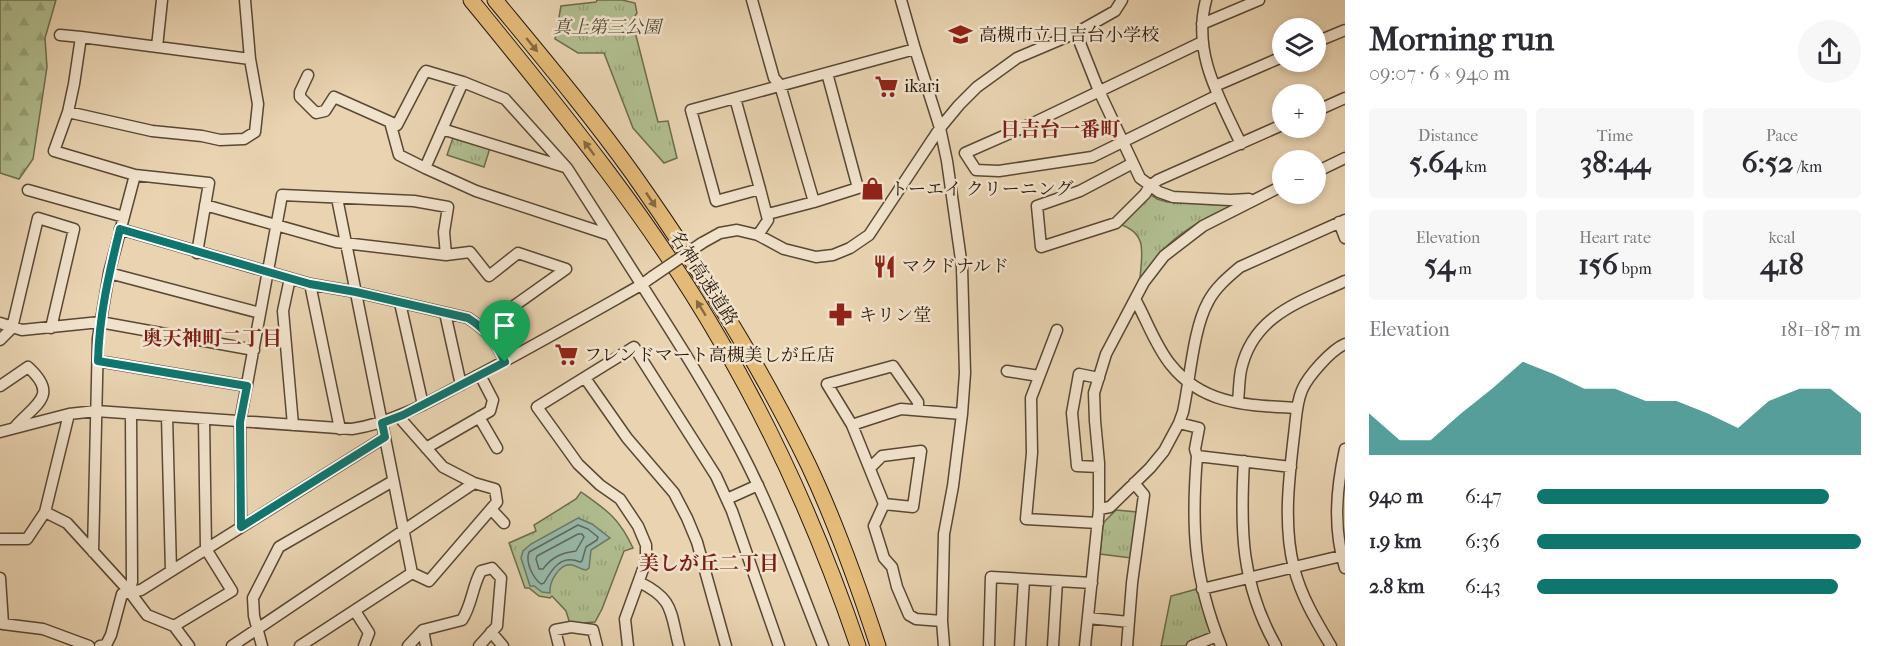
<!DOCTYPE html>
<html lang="en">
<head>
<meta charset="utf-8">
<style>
  :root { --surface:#fff; --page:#f7f7f7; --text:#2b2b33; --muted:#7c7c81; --accent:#0f766e }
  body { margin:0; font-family:"IM FELL French Canon","Noto Serif JP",serif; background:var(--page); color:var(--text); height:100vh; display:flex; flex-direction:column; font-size:22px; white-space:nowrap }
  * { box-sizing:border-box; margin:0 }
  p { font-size:20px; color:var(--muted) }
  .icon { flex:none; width:33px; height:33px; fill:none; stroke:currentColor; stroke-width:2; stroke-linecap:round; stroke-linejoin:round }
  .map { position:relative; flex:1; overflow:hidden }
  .sheet { display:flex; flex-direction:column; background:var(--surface); width:540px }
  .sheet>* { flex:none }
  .controls { position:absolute; left:1272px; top:18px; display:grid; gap:12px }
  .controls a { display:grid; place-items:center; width:54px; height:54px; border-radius:50%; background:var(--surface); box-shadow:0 3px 9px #0003; font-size:30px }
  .pin { position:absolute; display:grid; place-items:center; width:51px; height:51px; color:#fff; margin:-62px -26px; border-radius:50% 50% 50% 0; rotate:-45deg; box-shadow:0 0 6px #0007 }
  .pin .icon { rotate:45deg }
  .round { display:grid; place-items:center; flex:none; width:63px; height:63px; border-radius:32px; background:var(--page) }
  .headline { display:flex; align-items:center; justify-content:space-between; height:102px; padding:0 24px }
  h1 { font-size:33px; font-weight:800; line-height:45px }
  .stats { display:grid; grid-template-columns:repeat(3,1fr); gap:9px; height:102px; padding:6px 24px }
  .stats div { display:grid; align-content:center; border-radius:6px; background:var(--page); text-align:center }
  .stats b { font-size:30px; font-weight:800 }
  .stats small { font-size:16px; font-weight:400 }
  .stats p { font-size:16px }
  .chart { height:168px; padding:12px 24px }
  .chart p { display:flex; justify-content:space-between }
  .chart svg { width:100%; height:108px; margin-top:6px; fill:var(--accent); opacity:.7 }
  ul { padding:0 24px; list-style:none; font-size:20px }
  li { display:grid; grid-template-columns:96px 72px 1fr; align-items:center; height:45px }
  li i { height:15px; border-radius:8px; background:var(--accent) }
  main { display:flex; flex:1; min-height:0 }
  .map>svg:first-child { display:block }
  .forest { fill:url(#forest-firs); stroke:#6c6c4e; stroke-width:1.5 }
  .park { fill:url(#park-tufts); stroke:#6c6c4e; stroke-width:1.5 }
  .water { fill:#97b8aa; stroke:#6b786a; stroke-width:1.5 }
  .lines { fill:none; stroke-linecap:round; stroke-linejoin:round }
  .shore { stroke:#60685a; stroke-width:1.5 }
  .minor-casing { stroke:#584834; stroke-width:13 }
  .highway-casing { stroke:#28190b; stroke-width:17 }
  .minor { stroke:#f1e2cc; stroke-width:10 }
  .highway { stroke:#e4ba78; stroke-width:15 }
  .minor-bridge-casing { stroke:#584834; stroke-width:13; stroke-linecap:butt }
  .minor-bridge { stroke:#f1e2cc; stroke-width:10 }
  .oneway { fill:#866a42 }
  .route-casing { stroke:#fff; stroke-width:12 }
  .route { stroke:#0f766e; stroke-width:8 }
  .labels { text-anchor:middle; stroke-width:5; stroke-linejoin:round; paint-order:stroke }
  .park-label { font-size:18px; font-style:italic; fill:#514b33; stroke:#f1e2cc }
  .poi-label { font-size:18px; fill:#28190b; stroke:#f1e2cc; text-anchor:start }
  .street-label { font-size:18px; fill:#28190b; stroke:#f1e2cc }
  .neighbourhood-label { font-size:20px; font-weight:bold; fill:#7a1f14; stroke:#f1e2cc }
</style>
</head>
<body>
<main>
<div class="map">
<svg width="1345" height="646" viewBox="0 0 1345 646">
  <defs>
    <pattern id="forest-firs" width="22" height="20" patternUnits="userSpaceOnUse" patternTransform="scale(1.5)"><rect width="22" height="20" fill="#b1be90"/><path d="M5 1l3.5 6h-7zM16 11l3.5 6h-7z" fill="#98a37b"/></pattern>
    <pattern id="park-tufts" width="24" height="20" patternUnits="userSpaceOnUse" patternTransform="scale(1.5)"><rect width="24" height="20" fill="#b1be90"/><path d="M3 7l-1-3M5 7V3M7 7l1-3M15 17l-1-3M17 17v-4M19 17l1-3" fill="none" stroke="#98a37b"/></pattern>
  </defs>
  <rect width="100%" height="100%" fill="#e9d3b1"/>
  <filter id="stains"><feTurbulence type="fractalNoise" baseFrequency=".00333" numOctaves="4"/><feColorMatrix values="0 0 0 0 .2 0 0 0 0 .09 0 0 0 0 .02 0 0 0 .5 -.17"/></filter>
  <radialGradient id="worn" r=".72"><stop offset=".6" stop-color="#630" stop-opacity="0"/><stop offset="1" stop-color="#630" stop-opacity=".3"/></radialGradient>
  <path class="forest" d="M0 0H56L45 38 47 67 33 159 19 179 0 173Z"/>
  <path class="park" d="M597 0H622L635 3 637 13 632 20 658 122 668 121 677 158 664 163 633 128 604 53H578L555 39 561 6 596 2Z
    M454 135 490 148 484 167 447 155Z
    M1151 195 1157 199 1167 202 1233 205C1210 216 1187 227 1168 245 1158 255 1150 268 1142 280L1140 278C1142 253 1148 233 1119 224L1147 196Z
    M581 492C608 511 619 518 633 548L624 551 602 609 595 622 570 624 566 611 552 596 550 598 539 596 529 588H525L509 543 536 531 534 525 576 499Z
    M1116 510 1137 512 1131 558 1100 554 1103 523Z
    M1197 589 1211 631 1210 636 1186 646H1161L1171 596Z"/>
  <path class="water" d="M578 518 592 524 610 538 591 550 589 568 586 570C581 570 577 566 572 565 559 563 549 582 550 593L542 592 534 586H530L521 558 523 551 531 544Z"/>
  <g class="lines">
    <path class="shore" d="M578 525 588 529 598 537 597 540 586 547 582 561 580 562C561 554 552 569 544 583L541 584C533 578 525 562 529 552Z
      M578 534H582L584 537 576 551C561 553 552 557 543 569H539L536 559 537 556Z"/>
    <defs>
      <path id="minor" d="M752 0 774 78 780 85 814 202 768 214
        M901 0 915 49 940 128 947 161 962 267 965 373 962 414 953 486 944 534 942 621 944 646
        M1206 0C1192 53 1219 97 1241 144
        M1202 24 1259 0
        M1076 33 1099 91 1140 178 1159 192 1173 197 1230 200 1249 199
        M60 35 81 37
        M1202 42 1031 124 965 153 976 170 999 171 1092 157 1218 95
        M1316 42 1345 30
        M157 47 162 0
        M308 75 300 92V97L316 113 325 111 334 97 397 125 423 75 426 71 463 82 505 99 567 168 610 235 476 191 425 168 463 82
        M1215 86 1282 57
        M735 98 760 189
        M1316 111 1345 98
        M68 112 152 131 202 136 220 140 244 139 255 132 258 104 250 59 245 0
        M390 122 399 155 425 168
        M442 129 565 167
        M1133 163 1080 191 1037 206 1041 247 1116 223 1145 194 1150 186 1158 180 1282 125
        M1316 172 1345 158
        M28 190 124 217
        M337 198 412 573
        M814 202 858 188 827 73
        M205 205 336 242 446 255 470 252 489 276 518 253 566 269 483 328
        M1339 222 1345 238
        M120 229 310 284 356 292 468 318C488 331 495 341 505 361
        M610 235C654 305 701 375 740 449 773 512 797 580 823 646
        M758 235 768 220 760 189 716 201 691 110 915 49
        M702 243 720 233 737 230 758 235 784 249 816 257 833 255 850 248 869 235 940 128 959 105 977 87 1017 58 1076 33 1115 11 1122 0
        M197 253 209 183 135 175 54 151 68 112 74 84 81 37 250 59
        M109 273 260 313
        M290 278 283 311 293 425
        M310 284 340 429
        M1136 301C1147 321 1156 347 1171 365 1204 406 1249 405 1297 408
        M400 303 423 405
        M445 313 461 385
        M0 323 22 330 100 322 254 350
        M1057 330 1031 398 1032 453 1026 519 1098 523
        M0 340 12 328 38 218 74 229 51 328
        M98 361 247 386
        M1007 371 1039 376
        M585 378 627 438 674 493 687 518 697 542 726 646
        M0 386 28 367C60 396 35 404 15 427
        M1238 402C1239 392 1239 380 1241 370 1253 315 1300 302 1345 281
        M918 410V402L893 366 827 384 852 425 884 504 874 526 884 558 892 567 897 587 909 615 916 619 942 621
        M167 416 171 571
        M399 417 443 467 474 483 495 489 497 502 429 581 412 573
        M479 417 497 448
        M1179 423 1199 428 1195 449 1197 456C1191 528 1194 578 1221 646
        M852 425 901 409 962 414
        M0 432 69 414 96 411 352 429C397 422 434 399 473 378 530 348 586 316 641 285L652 277
        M426 448 490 411 493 400 480 375
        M1345 449C1336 490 1333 528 1345 568
        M1197 456 1291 467
        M1244 461C1240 530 1241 584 1276 646
        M1099 467 1077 466 1072 413 1079 374 1099 378
        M870 468 882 456 921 451 913 507 884 504
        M727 499 758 485
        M491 509 504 523
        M1099 509 1110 507 1150 468 1164 451 1179 423 1183 412C1190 380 1193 329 1208 302 1215 288 1228 277 1240 267L1345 220
        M45 512 67 523 129 591 147 615 174 626 189 646
        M241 527 240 422 282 195 414 201 448 207 444 232 446 255
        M0 539H27L45 512 69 414
        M93 552 98 338 109 273 135 175
        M0 578 3 624 43 629 89 646
        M639 582C674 599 670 611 679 646
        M1202 589 1345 555
        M129 591 132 582 131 414
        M355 611 369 633 364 646
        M1088 618 1129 622
        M174 626 232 591 206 549 204 419
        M423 630 426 646
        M491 632 503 646
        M100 646 106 645 111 635 122 594 141 590 385 437
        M232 646 474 483
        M262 646 254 616 253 598 279 547 393 481
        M300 646 412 573
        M408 646 423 630 462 620C472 605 472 587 481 571L492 568 501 578 497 626 479 646
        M559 646 555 630 571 627 593 630 597 646
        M628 646 625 619 646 561V545L638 526 620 499 600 485 578 464 537 407 634 347 716 476 732 511 779 646
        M989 646 991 577 1092 583
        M1020 646 1024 579
        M1053 646 1057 581
        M1085 646 1099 509V463L1095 421 1094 393 1106 354 1144 282 1164 256 1203 226 1282 186
        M1127 646 1132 583 1144 495 1134 483
        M1192 646 1217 636
        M1331 646C1316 621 1301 596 1294 568 1283 525 1289 478 1294 435 1296 420 1296 404 1302 390 1308 376 1331 350 1345 344"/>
      <path id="highway" d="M471 0C560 109 650 218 720 340 777 437 822 540 858 646
        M495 0C542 57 590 114 633 174 698 266 759 363 808 464 836 523 858 585 878 646"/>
    </defs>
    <use href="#minor" class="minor-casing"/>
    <use href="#highway" class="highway-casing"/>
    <use href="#minor" class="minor"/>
    <use href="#highway" class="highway"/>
    <defs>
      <path id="minor-bridge" d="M652 277 702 243"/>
    </defs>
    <use href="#minor-bridge" class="minor-bridge-casing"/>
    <use href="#minor-bridge" class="minor-bridge"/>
  </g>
  <defs><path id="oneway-solid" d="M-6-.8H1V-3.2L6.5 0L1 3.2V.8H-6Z" transform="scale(1.5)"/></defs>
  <g class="oneway">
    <use href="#oneway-solid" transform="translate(532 45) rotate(51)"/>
    <use href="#oneway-solid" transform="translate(589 148) rotate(-127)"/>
    <use href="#oneway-solid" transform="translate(651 200) rotate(56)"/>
    <use href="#oneway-solid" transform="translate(701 308) rotate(-122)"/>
  </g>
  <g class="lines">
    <defs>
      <path id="route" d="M120 229 310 284 356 292 468 318C488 331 495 341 505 362L403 415 382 423 385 437 241 527 240 422 247 386 98 361C99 316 109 273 120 229Z"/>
    </defs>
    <use href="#route" class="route-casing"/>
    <use href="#route" class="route"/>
  </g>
  <defs>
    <symbol id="school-bare" viewBox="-9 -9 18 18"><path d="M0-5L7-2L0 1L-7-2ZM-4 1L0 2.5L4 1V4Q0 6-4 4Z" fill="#8f2418" stroke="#f1e2cc" stroke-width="2.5" paint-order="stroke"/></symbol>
    <symbol id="supermarket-bare" viewBox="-9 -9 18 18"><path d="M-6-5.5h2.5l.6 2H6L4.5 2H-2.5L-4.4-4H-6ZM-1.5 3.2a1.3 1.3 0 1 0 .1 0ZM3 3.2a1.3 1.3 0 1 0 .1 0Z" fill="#8f2418" stroke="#f1e2cc" stroke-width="2.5" paint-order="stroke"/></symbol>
    <symbol id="shop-bare" viewBox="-9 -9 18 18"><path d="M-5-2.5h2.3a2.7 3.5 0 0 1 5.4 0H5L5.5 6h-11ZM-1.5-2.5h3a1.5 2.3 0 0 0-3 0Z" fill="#8f2418" stroke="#f1e2cc" stroke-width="2.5" paint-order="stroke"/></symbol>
    <symbol id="restaurant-bare" viewBox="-9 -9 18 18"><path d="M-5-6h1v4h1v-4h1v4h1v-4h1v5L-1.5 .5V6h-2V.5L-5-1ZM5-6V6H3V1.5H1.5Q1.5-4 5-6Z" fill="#8f2418" stroke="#f1e2cc" stroke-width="2.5" paint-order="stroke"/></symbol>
    <symbol id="pharmacy-bare" viewBox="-9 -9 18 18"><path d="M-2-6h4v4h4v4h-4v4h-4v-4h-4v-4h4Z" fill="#8f2418" stroke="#f1e2cc" stroke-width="2.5" paint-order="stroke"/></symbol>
  </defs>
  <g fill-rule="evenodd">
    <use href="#school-bare" x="944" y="18" width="33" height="33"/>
    <use href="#supermarket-bare" x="870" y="70" width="33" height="33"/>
    <use href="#shop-bare" x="856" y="172" width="33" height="33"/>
    <use href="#restaurant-bare" x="868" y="250" width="33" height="33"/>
    <use href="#pharmacy-bare" x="824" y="298" width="33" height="33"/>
    <use href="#supermarket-bare" x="550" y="338" width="33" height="33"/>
  </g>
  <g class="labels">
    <g class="park-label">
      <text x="607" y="33">真上第三公園</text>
    </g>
    <g class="poi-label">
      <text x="979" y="41">高槻市立日吉台小学校</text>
      <text x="904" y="92">ikari</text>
      <text x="890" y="195">トーエイ クリーニング</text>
      <text x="902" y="272">マクドナルド</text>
      <text x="859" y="321">キリン堂</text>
      <text x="584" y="361">フレンドマート高槻美しが丘店</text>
    </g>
    <g class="street-label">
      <text transform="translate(704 278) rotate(57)" y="6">名神高速道路</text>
    </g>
    <g class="neighbourhood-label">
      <text x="1060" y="136">日吉台一番町</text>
      <text x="212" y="345">奥天神町二丁目</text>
      <text x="709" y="570">美しが丘二丁目</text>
    </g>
  </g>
  <rect width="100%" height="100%" filter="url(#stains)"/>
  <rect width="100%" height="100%" fill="url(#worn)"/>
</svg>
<div class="controls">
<a><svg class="icon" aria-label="layers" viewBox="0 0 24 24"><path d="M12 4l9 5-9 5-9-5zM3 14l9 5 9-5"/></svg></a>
<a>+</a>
<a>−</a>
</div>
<div class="pin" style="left:505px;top:362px;background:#1e9e55"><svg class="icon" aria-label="arrive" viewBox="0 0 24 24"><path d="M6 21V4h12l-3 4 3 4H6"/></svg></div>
</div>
<section class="sheet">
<div class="headline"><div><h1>Morning run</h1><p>09:07 · 6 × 940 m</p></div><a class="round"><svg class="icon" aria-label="share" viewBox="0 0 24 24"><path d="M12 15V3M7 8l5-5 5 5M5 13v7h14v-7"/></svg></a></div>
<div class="stats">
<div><p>Distance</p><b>5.64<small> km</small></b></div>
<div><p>Time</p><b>38:44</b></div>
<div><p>Pace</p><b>6:52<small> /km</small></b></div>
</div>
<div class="stats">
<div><p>Elevation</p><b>54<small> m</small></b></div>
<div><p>Heart rate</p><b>156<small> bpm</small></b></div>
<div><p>kcal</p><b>418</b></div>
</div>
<div class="chart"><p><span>Elevation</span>181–187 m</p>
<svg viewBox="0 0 160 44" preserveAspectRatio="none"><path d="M0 44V27L10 38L20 38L30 27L40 17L50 6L60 11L70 17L80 17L90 22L100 22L110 27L120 33L130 22L140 17L150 17L160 27V44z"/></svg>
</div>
<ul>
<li><b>940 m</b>6:47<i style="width:90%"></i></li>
<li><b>1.9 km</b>6:36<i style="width:100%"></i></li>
<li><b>2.8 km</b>6:43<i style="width:93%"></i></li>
</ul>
</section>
</main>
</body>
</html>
